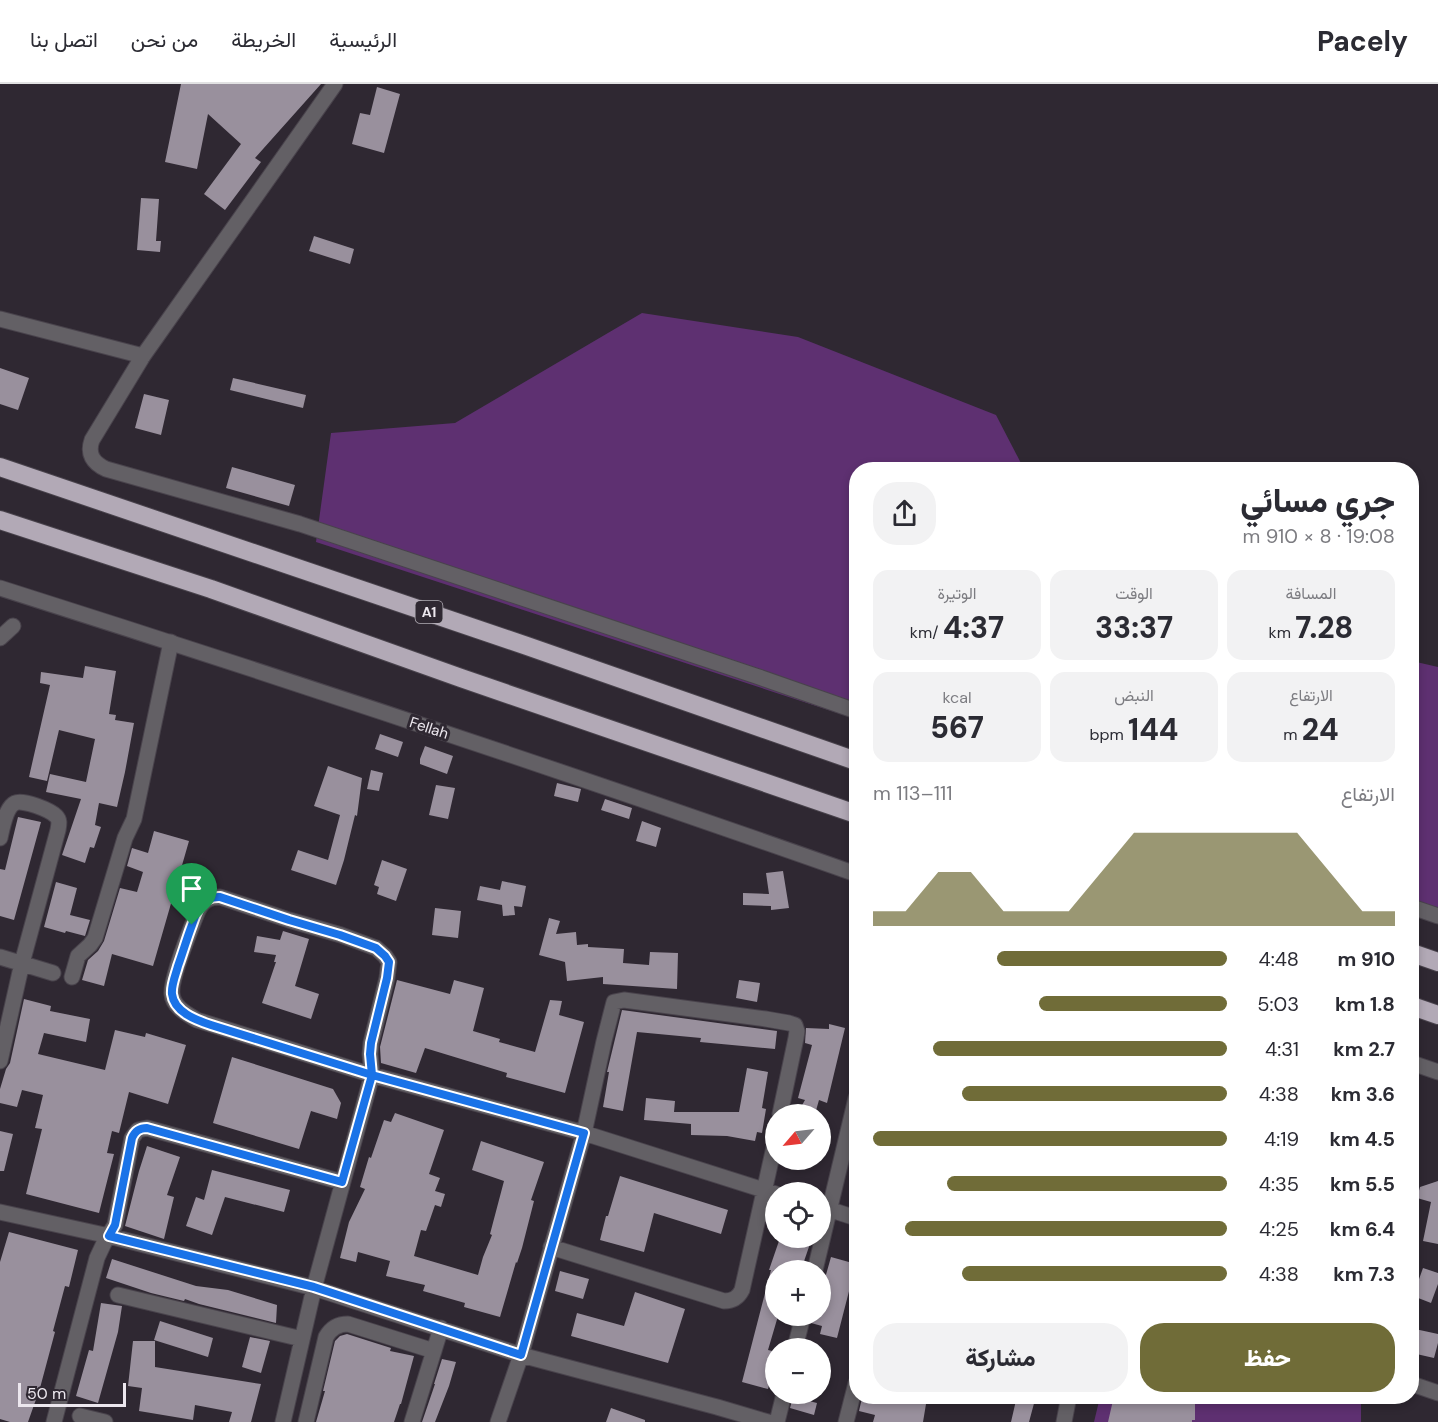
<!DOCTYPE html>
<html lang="ar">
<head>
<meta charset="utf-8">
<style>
  :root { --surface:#fff; --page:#f2f2f3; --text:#2b2b33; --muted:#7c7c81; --line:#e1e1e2; --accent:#706c38 }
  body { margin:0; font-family:"DM Sans",Vazirmatn,sans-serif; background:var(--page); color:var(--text); direction:rtl; height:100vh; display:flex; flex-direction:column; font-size:22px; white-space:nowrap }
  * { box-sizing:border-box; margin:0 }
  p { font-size:20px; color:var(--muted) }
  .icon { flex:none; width:33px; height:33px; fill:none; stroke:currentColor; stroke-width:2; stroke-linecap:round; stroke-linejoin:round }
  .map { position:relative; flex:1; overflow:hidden; direction:ltr }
  .details { position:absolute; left:849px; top:378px; width:570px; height:942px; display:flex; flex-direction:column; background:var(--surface); border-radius:24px; box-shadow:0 3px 9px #0003; direction:rtl }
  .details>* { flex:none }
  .needle { width:39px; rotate:242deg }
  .controls { position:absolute; left:765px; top:1020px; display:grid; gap:12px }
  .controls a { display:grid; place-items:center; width:66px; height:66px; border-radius:50%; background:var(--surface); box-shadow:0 3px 9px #0003; font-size:30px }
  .scale { position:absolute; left:18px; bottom:15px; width:108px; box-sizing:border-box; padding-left:6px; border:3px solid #ece7ee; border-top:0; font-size:16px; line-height:21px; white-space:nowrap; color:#ece7ee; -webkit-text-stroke:4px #2f2832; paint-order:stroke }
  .pin { position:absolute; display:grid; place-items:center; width:51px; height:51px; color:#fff; margin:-62px -26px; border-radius:50% 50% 50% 0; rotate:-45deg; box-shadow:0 0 6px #0007 }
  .pin .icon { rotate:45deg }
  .round { display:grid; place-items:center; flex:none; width:63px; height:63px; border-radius:24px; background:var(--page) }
  .summary { display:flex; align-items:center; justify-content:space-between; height:102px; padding:0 24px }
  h1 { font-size:33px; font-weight:800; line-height:45px }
  .stats { display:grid; grid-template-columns:repeat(3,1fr); gap:9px; height:102px; padding:6px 24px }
  .stats div { display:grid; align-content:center; border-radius:15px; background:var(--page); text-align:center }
  .stats b { font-size:30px; font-weight:800 }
  .stats small { font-size:16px; font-weight:400 }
  .stats p { font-size:16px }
  .chart { height:168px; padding:12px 24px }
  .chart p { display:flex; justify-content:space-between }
  .chart svg { width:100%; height:108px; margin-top:6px; fill:var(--accent); opacity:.7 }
  .action { display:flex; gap:12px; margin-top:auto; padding:12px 24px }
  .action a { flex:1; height:69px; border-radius:24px; background:var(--accent); color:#fff; font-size:24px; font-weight:800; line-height:69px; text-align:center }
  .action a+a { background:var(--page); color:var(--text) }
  ul { padding:0 24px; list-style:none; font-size:20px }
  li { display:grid; grid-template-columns:96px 72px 1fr; align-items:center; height:45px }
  li i { height:15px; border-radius:8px; background:var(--accent) }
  header { display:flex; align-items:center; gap:36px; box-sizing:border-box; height:84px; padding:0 30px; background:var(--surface); border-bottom:2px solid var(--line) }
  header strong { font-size:28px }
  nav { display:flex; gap:33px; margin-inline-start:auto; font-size:21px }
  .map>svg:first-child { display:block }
  .green { fill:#5e3071 }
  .building { fill:#99909d }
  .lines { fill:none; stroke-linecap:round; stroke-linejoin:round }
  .minor-casing { stroke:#49434c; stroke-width:17 }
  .tertiary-casing { stroke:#49434c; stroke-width:17 }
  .motorway-casing { stroke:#49434c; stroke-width:20 }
  .minor { stroke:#636065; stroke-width:15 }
  .tertiary { stroke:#636065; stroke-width:15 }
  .motorway { stroke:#b2a9b6; stroke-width:18 }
  .route-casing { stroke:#fff; stroke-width:12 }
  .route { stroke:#1a73e8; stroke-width:8 }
  .labels { text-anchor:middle; stroke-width:6; stroke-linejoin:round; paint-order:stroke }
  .shield { fill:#2f2832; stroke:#b3aeb6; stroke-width:1.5 }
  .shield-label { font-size:14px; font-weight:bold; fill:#ece7ee }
  .street-label { font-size:15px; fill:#ece7ee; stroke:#2f2832 }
</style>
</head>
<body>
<header>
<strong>Pacely</strong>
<nav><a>الرئيسية</a><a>الخريطة</a><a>من نحن</a><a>اتصل بنا</a></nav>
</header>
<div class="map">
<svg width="1438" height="1338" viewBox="0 0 1438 1338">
  <rect width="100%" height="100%" fill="#2f2832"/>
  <path class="green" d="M642 229 798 253 996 331 1024 385 856 386V635L316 458 331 349 455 339Z
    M1412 577 1438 583V824L1412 816Z
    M1100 1313H1361V1338H1094Z"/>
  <path class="building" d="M181 0H321L255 74 261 78 225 126 204 110 241 60 208 30 197 85 165 78Z
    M377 3 400 10 384 69 352 60 360 29 370 31Z
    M141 114 159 115 156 157H161L160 168 137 166Z
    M314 152 354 165 350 180 309 167Z
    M0 284 29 294 18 326 0 320Z
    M233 294 306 311 303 324 230 306Z
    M144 310 169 316 161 351 135 344Z
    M232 383 295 401 289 422 226 404Z
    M85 582 116 587 109 630 116 631 115 636 134 639 125 688 117 723 99 719 95 741 101 743 94 764 90 763 85 779 62 771 81 715 46 708 50 690 86 698 95 655 59 646 47 697 29 693 50 601 40 599 41 588 83 594Z
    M380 650 403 658 398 673 375 665Z
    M425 662 453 672 447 690 420 680V675Z
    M328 682 362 694 357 732 355 731 344 776 336 801 291 786 298 766 328 776 340 731 314 722Z
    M371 686 383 689 379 707 367 705Z
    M557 699 581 705 578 718 554 712Z
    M436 701 455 704 448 735 429 731Z
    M605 715 632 724 629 735 601 726Z
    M18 733 41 738 14 836 0 832V785L5 786Z
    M642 737 661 744 656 763 636 757Z
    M154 747 189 757 153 882 112 870 104 902 82 896 88 876 98 867 104 857 120 804 137 808 143 788 127 782 132 764 148 769Z
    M382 776 407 785 396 817 377 810 379 803 374 801Z
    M783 787 789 824 771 826V822L743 821V809L769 810 766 789Z
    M502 797 526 802 522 823 514 822 515 831 503 832 502 821 477 816 480 802 500 806Z
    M56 798 77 804 70 831 90 836 85 852 66 847 65 849 44 843Z
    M435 824 461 827 458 854 432 851Z
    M549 834 560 837 556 850 576 848 577 861 588 860V863L624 865 623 879 649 881 650 868 678 869 677 905 603 900V893L567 897 565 878 539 871Z
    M283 847 309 855 295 902 319 910 311 935 262 919 276 878H274L276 871 254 868 257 852 280 856Z
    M397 896 450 910 454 896 484 904 473 947 500 955 499 958 535 968 550 916 562 917 559 931 584 938 565 1009 506 993 507 989 425 964 416 989 381 979 380 963Z
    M739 896 760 899 757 918 736 914Z
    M24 915 51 922 50 927 90 935 86 958 44 949 38 970 105 986 115 946 145 953 146 949 186 961 168 1020 129 1008 119 1049 112 1047 107 1069 114 1070 99 1129 26 1110 42 1045 35 1044 43 1011 22 1006 17 1023 0 1019V1005L6 985 10 979Z
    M622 926 777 947 775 965 700 958 701 954 637 948 623 1027 603 1023 609 988H607Z
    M829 940 845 944 827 1019 819 1016 815 1030H797L805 1016 798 1014 812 961 805 959 806 944 829 945Z
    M232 973 333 1005 341 1019 337 1035 311 1027 299 1065 213 1039Z
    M747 984 768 988 762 1024 766 1025 762 1049 757 1048 755 1057 727 1052 691 1051V1040L644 1036 646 1014 675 1017 674 1028H739Z
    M395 1029 444 1046 429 1090 440 1094 435 1107 445 1110 441 1123 435 1121 426 1147 421 1146 414 1172 478 1191 483 1173 492 1151 490 1150 504 1097 472 1086 481 1057 544 1078 531 1116 534 1117 522 1164 517 1179 516 1178 500 1233 464 1223 465 1219 423 1207 425 1201 386 1192 390 1177 358 1168 356 1178 340 1174 349 1138 365 1105 360 1103 369 1073 371 1074 384 1036 391 1038Z
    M0 1047 13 1050 4 1087H0Z
    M147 1062 180 1073 167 1111 174 1113 164 1155 125 1142 139 1087Z
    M212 1086 290 1106 284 1128 225 1113 212 1151 186 1142 196 1113 204 1116Z
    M620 1092 728 1126 721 1150 654 1129 644 1168 600 1156 606 1132H608Z
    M1438 1097V1160L1423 1157 1431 1118 1417 1114 1420 1103Z
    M9 1148 78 1166 69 1203 65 1202 53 1247 55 1248 40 1304 28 1338H10L0 1335V1178Z
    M780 1154H812L801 1186H773L776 1187V1232H778L768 1266 776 1268V1276L768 1305 742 1298 771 1186H769Z
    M831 1173 856 1180 837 1254 820 1250 822 1242 811 1239 812 1232H820V1212Z
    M112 1175 196 1202 228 1206 277 1221 276 1239 199 1220 185 1215 184 1217 151 1209 106 1194Z
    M1423 1184 1438 1189V1200L1431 1219 1413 1212Z
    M560 1187 589 1195 583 1215 555 1207Z
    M635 1208 685 1225 668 1279 571 1252 577 1229 624 1242Z
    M101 1219 122 1222 118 1248 98 1319 76 1312 89 1266 93 1267Z
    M160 1237 213 1254 208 1273 154 1256Z
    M1415 1245 1438 1250V1259L1434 1274 1412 1269V1259Z
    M347 1250 391 1264 390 1267 414 1272 401 1320H400L394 1338H316L325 1307H323L335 1257 340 1252Z
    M250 1253 270 1257 261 1289 242 1283Z
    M133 1257H155V1283L261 1300 251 1338H229L232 1328 195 1321 193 1336 139 1327 142 1304 128 1302Z
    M442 1275 456 1278 449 1302 435 1338H422L435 1300H434Z
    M1017 1312H1036L1029 1338H1011Z
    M1114 1312H1138L1137 1317H1167V1312H1195V1336H1192V1338H1108Z
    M793 1313 817 1319 814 1331 790 1324Z
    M862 1314 892 1320 893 1316 926 1320 923 1338H873L875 1331 859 1327Z
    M611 1324 645 1336V1338H606Z"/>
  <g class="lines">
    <defs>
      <path id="minor" d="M0 554 13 542
        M0 754C2 745 6 723 15 719 23 715 50 726 56 732 60 736 59 740 58 746L22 879 0 977
        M0 873 53 889
        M72 893 78 872 90 861 95 854 125 754 134 735 171 558
        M822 1123 856 1134
        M0 1128 109 1152 314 1204 521 1271 717 1323 768 1338
        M551 1163 724 1217C733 1217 738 1214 742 1206L776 1054
        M815 1186 856 1014
        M118 1211 302 1255
        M795 1264 803 1232
        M1412 1300 1438 1309
        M80 1332 105 1338
        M54 1338 97 1174 104 1159 115 1141 132 1054 138 1046 147 1044 342 1098
        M283 1338 314 1204 372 991 370 970 371 959 387 894 389 878 385 872 376 864 341 851 289 836 220 813C208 813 202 818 197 829 191 844 170 896 172 910 173 923 187 930 197 936L372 991 584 1049 776 1110
        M306 1338 326 1253C331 1244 338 1240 348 1240L434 1267
        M412 1338 441 1244
        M498 1338 521 1271 584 1049 604 957 614 918 624 916 766 935 789 939 795 941 797 947 796 954 780 1030
        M777 1338 784 1310
        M846 1338 856 1299
        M1064 1338 1069 1312"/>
      <path id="tertiary" d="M335 0 143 272 92 356C87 370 93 379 106 385L300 440 756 592 856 627
        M0 235 143 272
        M0 504C287 595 572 690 856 790
        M1412 823 1438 832
        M1412 979 1438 988"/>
      <path id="motorway" d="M0 383 527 562 856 677
        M0 436 211 505 461 594 856 730
        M1412 869 1438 878
        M1412 922 1438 931"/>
    </defs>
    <use href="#minor" class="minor-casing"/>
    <use href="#tertiary" class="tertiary-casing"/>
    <use href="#motorway" class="motorway-casing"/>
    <use href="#minor" class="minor"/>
    <use href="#tertiary" class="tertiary"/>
    <use href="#motorway" class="motorway"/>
  </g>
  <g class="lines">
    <defs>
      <path id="route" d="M192 841C187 854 183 868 178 882 176 890 171 901 172 910 174 928 196 936 211 941L372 991 342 1098 147 1044C139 1044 135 1047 132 1054L115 1141 109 1152 314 1203 521 1271 584 1049 372 991 370 970 371 959 387 894 389 878 385 872 376 864 340 851 289 836 220 813C202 812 197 826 192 841"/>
    </defs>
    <use href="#route" class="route-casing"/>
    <use href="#route" class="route"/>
  </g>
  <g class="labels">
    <rect class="shield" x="415.5" y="517" width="27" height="22" rx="4.5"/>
    <g class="shield-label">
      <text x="429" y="533">A1</text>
    </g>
    <g class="street-label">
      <text transform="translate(429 644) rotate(18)" y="5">Fellah</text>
    </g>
  </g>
</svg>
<div class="controls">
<a><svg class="needle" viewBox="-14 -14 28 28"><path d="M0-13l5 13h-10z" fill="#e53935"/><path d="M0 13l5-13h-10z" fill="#7c7c81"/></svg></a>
<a><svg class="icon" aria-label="locate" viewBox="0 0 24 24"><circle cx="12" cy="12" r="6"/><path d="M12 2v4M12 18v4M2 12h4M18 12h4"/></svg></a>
<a>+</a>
<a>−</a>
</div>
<div class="scale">50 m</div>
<div class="pin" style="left:192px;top:841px;background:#1e9e55"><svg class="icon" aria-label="arrive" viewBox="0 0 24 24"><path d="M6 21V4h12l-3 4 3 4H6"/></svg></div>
<section class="details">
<div class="summary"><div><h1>جري مسائي</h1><p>19:08 · 8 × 910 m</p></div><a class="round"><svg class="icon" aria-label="share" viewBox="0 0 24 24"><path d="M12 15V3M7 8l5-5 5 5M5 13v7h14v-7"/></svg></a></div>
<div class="stats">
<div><p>المسافة</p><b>7.28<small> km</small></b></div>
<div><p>الوقت</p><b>33:37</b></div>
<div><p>الوتيرة</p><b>4:37<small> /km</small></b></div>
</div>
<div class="stats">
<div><p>الارتفاع</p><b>24<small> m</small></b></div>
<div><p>النبض</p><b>144<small> bpm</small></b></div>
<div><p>kcal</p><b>567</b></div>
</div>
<div class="chart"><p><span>الارتفاع</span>111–113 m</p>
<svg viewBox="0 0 160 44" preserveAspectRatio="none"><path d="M0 44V38L10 38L20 22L30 22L40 38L50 38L60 38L70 22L80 6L90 6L100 6L110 6L120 6L130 6L140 22L150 38L160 38V44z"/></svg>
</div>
<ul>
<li><b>910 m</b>4:48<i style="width:65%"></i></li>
<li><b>1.8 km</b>5:03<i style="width:53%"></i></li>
<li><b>2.7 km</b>4:31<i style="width:83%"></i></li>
<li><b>3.6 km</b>4:38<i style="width:75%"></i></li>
<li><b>4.5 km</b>4:19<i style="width:100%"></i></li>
<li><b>5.5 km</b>4:35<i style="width:79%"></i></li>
<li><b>6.4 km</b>4:25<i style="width:91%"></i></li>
<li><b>7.3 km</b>4:38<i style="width:75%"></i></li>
</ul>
<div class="action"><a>حفظ</a><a>مشاركة</a></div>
</section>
</div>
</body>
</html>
